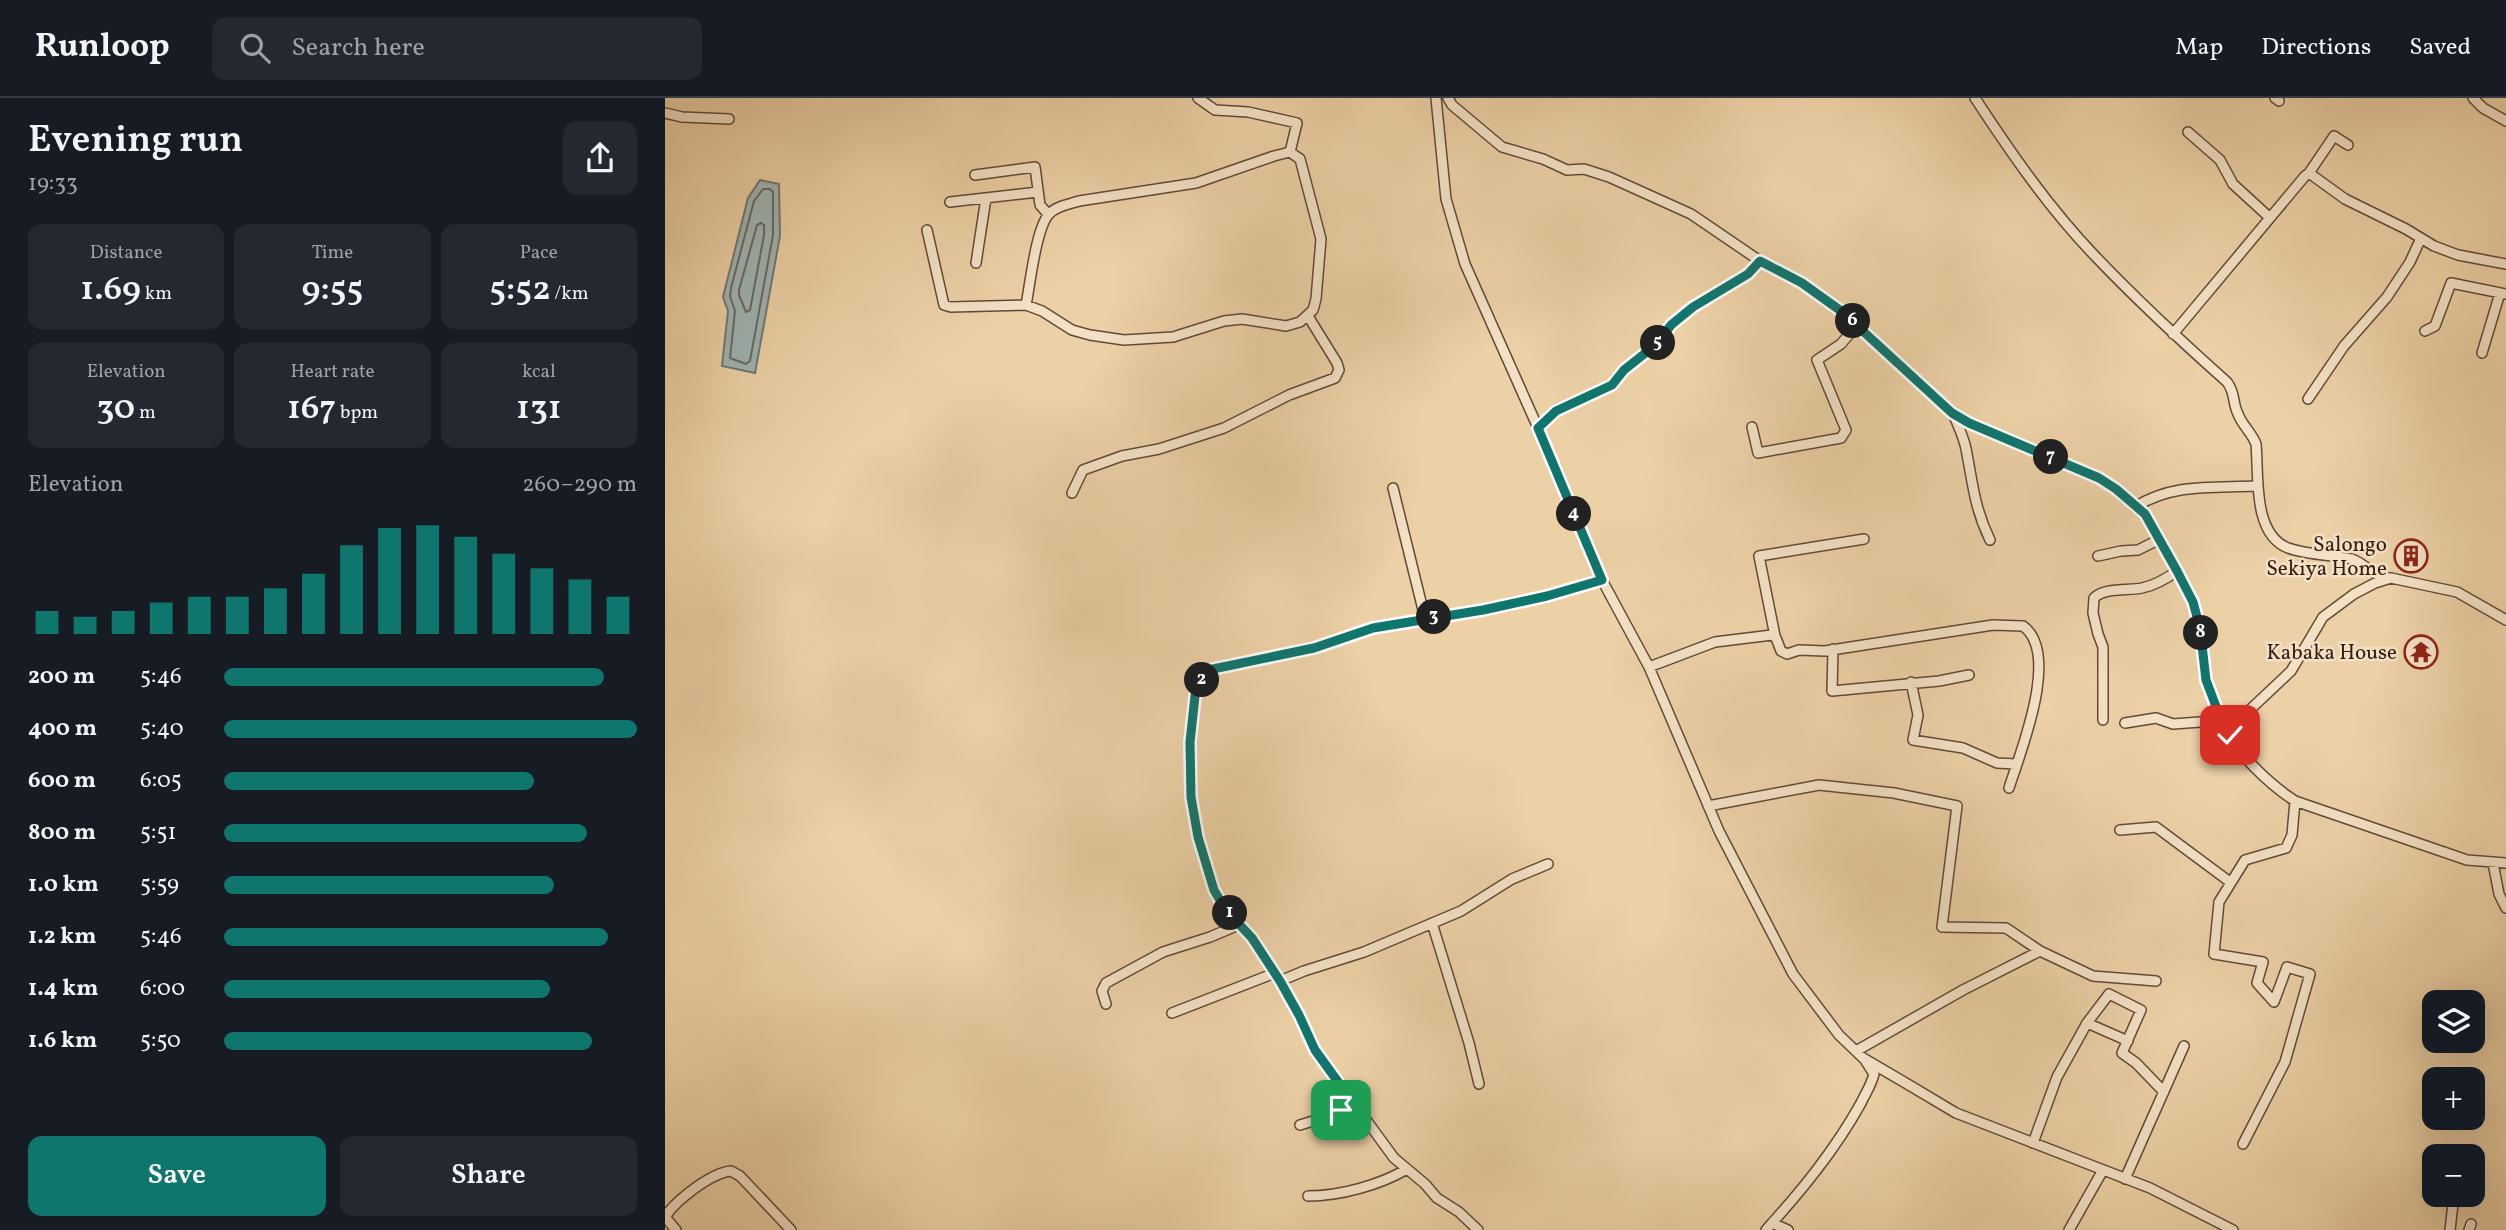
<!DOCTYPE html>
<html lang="en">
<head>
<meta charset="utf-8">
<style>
  :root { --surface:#171b24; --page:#242831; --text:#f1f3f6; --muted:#9ea1a6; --line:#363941; --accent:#0f766e }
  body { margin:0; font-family:Vollkorn,serif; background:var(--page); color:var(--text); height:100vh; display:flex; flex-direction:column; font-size:26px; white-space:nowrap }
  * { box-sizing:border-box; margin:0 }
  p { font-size:23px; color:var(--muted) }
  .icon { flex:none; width:38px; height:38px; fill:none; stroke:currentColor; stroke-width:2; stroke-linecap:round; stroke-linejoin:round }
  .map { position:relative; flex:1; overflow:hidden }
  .drawer { display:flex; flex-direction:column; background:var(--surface); width:665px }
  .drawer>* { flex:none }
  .fabs { position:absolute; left:1757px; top:892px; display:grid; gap:14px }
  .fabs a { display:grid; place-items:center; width:63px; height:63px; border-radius:14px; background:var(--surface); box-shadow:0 7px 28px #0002; font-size:35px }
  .pin { position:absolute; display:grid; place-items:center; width:60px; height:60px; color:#fff; margin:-30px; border-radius:14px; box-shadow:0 4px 10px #0006 }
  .km { position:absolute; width:35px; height:35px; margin:-18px; border-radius:50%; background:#222; color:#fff; font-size:19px; line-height:35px; text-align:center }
  .round { display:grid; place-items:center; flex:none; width:74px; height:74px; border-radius:14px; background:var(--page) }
  .overview { display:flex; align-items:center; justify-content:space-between; height:119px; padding:0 28px }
  h1 { font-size:38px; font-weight:600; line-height:52px }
  .stats { display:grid; grid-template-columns:repeat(3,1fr); gap:10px; height:119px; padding:7px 28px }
  .stats div { display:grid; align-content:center; border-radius:14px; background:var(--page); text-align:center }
  .stats b { font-size:35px; font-weight:600 }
  .stats small { font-size:19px; font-weight:400 }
  .stats p { font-size:19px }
  .chart { height:196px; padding:14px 28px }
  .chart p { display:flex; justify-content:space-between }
  .chart svg { width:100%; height:126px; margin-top:7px; stroke:var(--accent); stroke-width:6 }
  .cta { display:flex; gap:14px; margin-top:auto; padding:14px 28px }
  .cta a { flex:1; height:80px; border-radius:14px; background:var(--accent); color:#fff; font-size:28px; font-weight:600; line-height:80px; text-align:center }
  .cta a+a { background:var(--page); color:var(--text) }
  ul { padding:0 28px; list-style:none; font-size:23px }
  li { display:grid; grid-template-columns:112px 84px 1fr; align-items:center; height:52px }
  li i { height:18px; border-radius:9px; background:var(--accent) }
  header { display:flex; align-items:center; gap:42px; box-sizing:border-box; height:98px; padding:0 35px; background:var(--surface); border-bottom:2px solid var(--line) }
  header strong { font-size:33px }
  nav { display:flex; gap:38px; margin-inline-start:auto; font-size:24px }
  .search { width:490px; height:63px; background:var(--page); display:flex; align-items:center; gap:18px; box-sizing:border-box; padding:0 24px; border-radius:14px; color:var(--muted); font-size:26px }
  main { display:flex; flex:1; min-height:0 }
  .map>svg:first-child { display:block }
  .water { fill:#9eb4b3; stroke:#747873; stroke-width:2 }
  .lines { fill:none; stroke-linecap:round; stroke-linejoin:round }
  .shore { stroke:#696964; stroke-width:2 }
  .minor-casing { stroke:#624a38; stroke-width:12 }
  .minor { stroke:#f3e0c5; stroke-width:9 }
  .route-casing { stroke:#fff; stroke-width:14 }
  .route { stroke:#0f766e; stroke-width:9 }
  .labels { text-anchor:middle; stroke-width:5; stroke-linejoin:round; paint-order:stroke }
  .poi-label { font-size:21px; fill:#341e14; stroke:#f3e0c5; text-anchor:end }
</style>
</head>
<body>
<header>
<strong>Runloop</strong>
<div class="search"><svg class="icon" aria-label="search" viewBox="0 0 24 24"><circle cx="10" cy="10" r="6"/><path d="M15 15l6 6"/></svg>Search here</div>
<nav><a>Map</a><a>Directions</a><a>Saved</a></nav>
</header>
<main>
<section class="drawer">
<div class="overview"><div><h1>Evening run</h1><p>19:33</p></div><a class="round"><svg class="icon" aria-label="share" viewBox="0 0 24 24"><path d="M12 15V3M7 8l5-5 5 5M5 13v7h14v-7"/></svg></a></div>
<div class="stats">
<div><p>Distance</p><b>1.69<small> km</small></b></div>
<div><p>Time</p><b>9:55</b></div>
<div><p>Pace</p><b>5:52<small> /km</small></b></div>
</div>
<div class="stats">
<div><p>Elevation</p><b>30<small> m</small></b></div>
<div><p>Heart rate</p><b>167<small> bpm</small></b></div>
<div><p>kcal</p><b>131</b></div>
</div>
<div class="chart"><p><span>Elevation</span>260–290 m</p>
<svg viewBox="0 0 160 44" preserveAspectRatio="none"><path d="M5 44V36M15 44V38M25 44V36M35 44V33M45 44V31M55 44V31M65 44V28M75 44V23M85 44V13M95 44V7M105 44V6M115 44V10M125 44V16M135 44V21M145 44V25M155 44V31"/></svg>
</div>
<ul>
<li><b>200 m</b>5:46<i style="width:92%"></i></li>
<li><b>400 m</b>5:40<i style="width:100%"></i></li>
<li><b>600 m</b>6:05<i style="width:75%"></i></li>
<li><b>800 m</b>5:51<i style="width:88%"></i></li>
<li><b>1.0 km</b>5:59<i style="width:80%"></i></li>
<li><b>1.2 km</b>5:46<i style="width:93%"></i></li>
<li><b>1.4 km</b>6:00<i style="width:79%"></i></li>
<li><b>1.6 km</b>5:50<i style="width:89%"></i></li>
</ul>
<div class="cta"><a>Save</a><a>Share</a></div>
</section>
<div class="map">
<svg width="1841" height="1132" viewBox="0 0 1841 1132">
  <rect width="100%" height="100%" fill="#ecd0a6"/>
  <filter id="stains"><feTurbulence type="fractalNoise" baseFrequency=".00286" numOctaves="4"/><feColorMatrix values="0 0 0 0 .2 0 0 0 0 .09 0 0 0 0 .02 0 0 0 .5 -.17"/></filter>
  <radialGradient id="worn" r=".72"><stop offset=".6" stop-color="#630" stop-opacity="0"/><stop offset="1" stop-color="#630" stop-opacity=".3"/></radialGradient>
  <path class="water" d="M95 82 114 86 115 138 90 275 57 268 63 213 58 199 83 100Z"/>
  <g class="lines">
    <path class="shore" d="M98 91H105L108 94V137L85 263 81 266 65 260 70 213 65 198 66 190 89 103Z
      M96 125 99 127V137L85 212 81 214 74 197V192L92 127Z"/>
    <defs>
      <path id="minor" d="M771 0 781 101 800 166 873 330 937 482 984 569 1054 733 1128 876 1174 937 1198 960 1244 987 1291 1015 1485 1090 1568 1132
        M783 0 787 7 837 49 878 61 902 72 919 71 944 79 1026 116 1095 163 1137 185 1176 213 1288 315 1304 325 1434 380 1451 391 1480 417 1512 473 1528 504 1535 530 1541 582 1552 611 1563 625 1574 622 1626 573 1658 519 1689 496 1710 485 1726 480 1792 494 1841 522
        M1310 0C1346 55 1384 110 1430 158 1472 202 1516 243 1562 284 1571 296 1567 304 1573 316 1577 327 1587 335 1591 346 1594 376 1587 436 1623 450 1643 457 1667 457 1687 461 1700 466 1711 480 1725 480
        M1610 0 1614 3
        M1808 0 1818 10 1841 23
        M0 15 17 19 64 21
        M1523 34 1555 62 1568 86 1604 119
        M1644 75 1669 38 1683 47
        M310 77 370 69 375 107 383 116
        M285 104 373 94
        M262 132 279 207 286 209 361 207 377 213 407 232 425 237 459 242 508 239 559 223 577 221 621 228 635 224 648 212 651 201 656 141 635 61 625 54 632 25 583 14 550 12 533 0
        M311 165 321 100
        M361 207C365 187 371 130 384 116 391 108 405 106 414 103L531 85 609 58 625 54
        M1760 233 1770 228 1786 185 1841 196
        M1508 236 1640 78 1644 75 1680 101 1741 131 1769 148 1793 157 1841 166
        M1817 255 1835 195
        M1643 301 1679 248 1722 199 1745 164 1756 140
        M1288 315C1292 326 1299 339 1301 351 1308 386 1309 409 1325 442
        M1087 329 1093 355 1176 340 1181 332 1152 262 1176 246 1192 227
        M873 330 891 312 947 287 959 272 993 245 1006 227 1028 209 1083 176 1095 163
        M728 390 760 520
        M407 395 418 372 457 358 494 351 559 330 624 297 670 280 674 272 672 265 643 218
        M1470 409C1508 385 1547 390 1591 388L1593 391
        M1433 458 1456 453 1473 452 1495 441
        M1110 538 1094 458 1199 441
        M1168 551 1167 593 1274 583 1304 577
        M984 569 1050 544 1107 537 1111 540 1116 553 1122 556 1134 552 1160 553 1328 527 1358 528C1396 555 1355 655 1344 690
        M1246 584 1253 617 1248 642 1298 650 1332 665 1351 666
        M1438 622V549L1433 536 1428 515 1429 500C1440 489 1463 493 1477 490 1491 487 1501 481 1512 473
        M1460 625 1491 620 1508 626 1562 622
        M1563 625C1562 650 1610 690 1630 703L1802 762 1841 765
        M1043 708 1154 687 1229 695 1292 708 1277 829 1341 830 1375 853
        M1455 732 1491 729 1565 784
        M1828 765 1834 796 1841 810
        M767 825 804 945 814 986
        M615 883 639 873 699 854 796 813 847 781 883 766
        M441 906 437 893 441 885 498 854 545 839 576 826
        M507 915 610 875
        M1463 943 1422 925 1444 896 1476 912 1457 955 1471 965 1499 994
        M1191 953 1298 892 1375 853 1428 878 1491 883
        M635 1027 661 1019 689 1005
        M1368 1045 1392 979 1422 925
        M1578 1046 1620 964 1645 876 1622 869 1609 904 1592 885 1598 864 1549 856 1554 804 1580 762 1621 750 1627 737 1630 703
        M1460 1081 1519 948
        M643 1098C675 1098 715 1087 742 1071
        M0 1119C11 1102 46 1075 66 1073L75 1078 126 1132
        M0 1119 11 1132
        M1107 1125 1123 1132
        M813 1132 794 1114 772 1100 760 1086 729 1060 650 952 634 917 615 883 587 840 560 811 549 792 533 739 526 699 525 644 530 598 538 581 548 571 649 550 708 530 818 512 882 498 937 482
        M1101 1132C1137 1092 1170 1052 1196 1005 1201 994 1206 988 1209 976L1200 962
        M1404 1132 1438 1072
        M1785 1132 1789 1097
        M1804 1132 1806 1126"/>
    </defs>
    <use href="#minor" class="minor-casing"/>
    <use href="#minor" class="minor"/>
  </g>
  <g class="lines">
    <defs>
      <path id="route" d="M676 1012 689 1006 650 952 634 917 615 883 587 840 560 811 549 792 533 739 526 699 525 644 530 598 533 589 548 571 649 550 708 530 818 512 882 498 937 482 873 330 891 313 947 287 959 272 993 245 1006 227 1028 209 1083 176 1095 163 1137 185 1176 213 1287 315 1304 325 1434 380 1451 391 1480 416 1512 473 1528 504 1535 530 1541 582 1552 611 1562 622 1565 637"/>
    </defs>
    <use href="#route" class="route-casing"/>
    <use href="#route" class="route"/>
  </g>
  <defs>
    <symbol id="building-ring" viewBox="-11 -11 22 22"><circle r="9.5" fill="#f3e0c5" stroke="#8f2418" stroke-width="1.5"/><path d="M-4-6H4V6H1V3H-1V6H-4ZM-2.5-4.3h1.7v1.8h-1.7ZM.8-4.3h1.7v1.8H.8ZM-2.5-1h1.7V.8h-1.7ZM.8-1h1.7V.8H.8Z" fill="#8f2418"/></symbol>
    <symbol id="temple-ring" viewBox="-11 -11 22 22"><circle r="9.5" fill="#f3e0c5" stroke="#8f2418" stroke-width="1.5"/><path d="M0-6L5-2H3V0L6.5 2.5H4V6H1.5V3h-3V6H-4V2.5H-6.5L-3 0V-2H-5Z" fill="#8f2418"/></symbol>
  </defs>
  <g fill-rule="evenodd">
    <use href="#building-ring" x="1727" y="439" width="38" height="38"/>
    <use href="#temple-ring" x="1737" y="535" width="38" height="38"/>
  </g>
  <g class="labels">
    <g class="poi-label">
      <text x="1722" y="453">Salongo<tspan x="1722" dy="24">Sekiya Home</tspan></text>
      <text x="1732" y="561">Kabaka House</text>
    </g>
  </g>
  <rect width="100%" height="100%" filter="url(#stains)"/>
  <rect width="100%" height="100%" fill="url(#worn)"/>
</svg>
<div class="fabs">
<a><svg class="icon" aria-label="layers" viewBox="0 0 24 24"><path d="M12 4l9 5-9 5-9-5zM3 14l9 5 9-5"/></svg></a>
<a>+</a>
<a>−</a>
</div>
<div class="pin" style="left:676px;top:1012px;background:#1e9e55"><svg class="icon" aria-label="arrive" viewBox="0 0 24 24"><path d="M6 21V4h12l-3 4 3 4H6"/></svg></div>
<div class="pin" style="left:1565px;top:637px;background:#d93025"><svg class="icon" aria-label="check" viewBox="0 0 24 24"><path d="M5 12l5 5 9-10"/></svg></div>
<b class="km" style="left:565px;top:815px">1</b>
<b class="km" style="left:537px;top:582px">2</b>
<b class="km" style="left:769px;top:519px">3</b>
<b class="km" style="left:909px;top:416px">4</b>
<b class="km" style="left:993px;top:245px">5</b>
<b class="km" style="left:1188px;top:223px">6</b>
<b class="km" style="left:1386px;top:359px">7</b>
<b class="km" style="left:1536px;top:535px">8</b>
</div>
</main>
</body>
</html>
